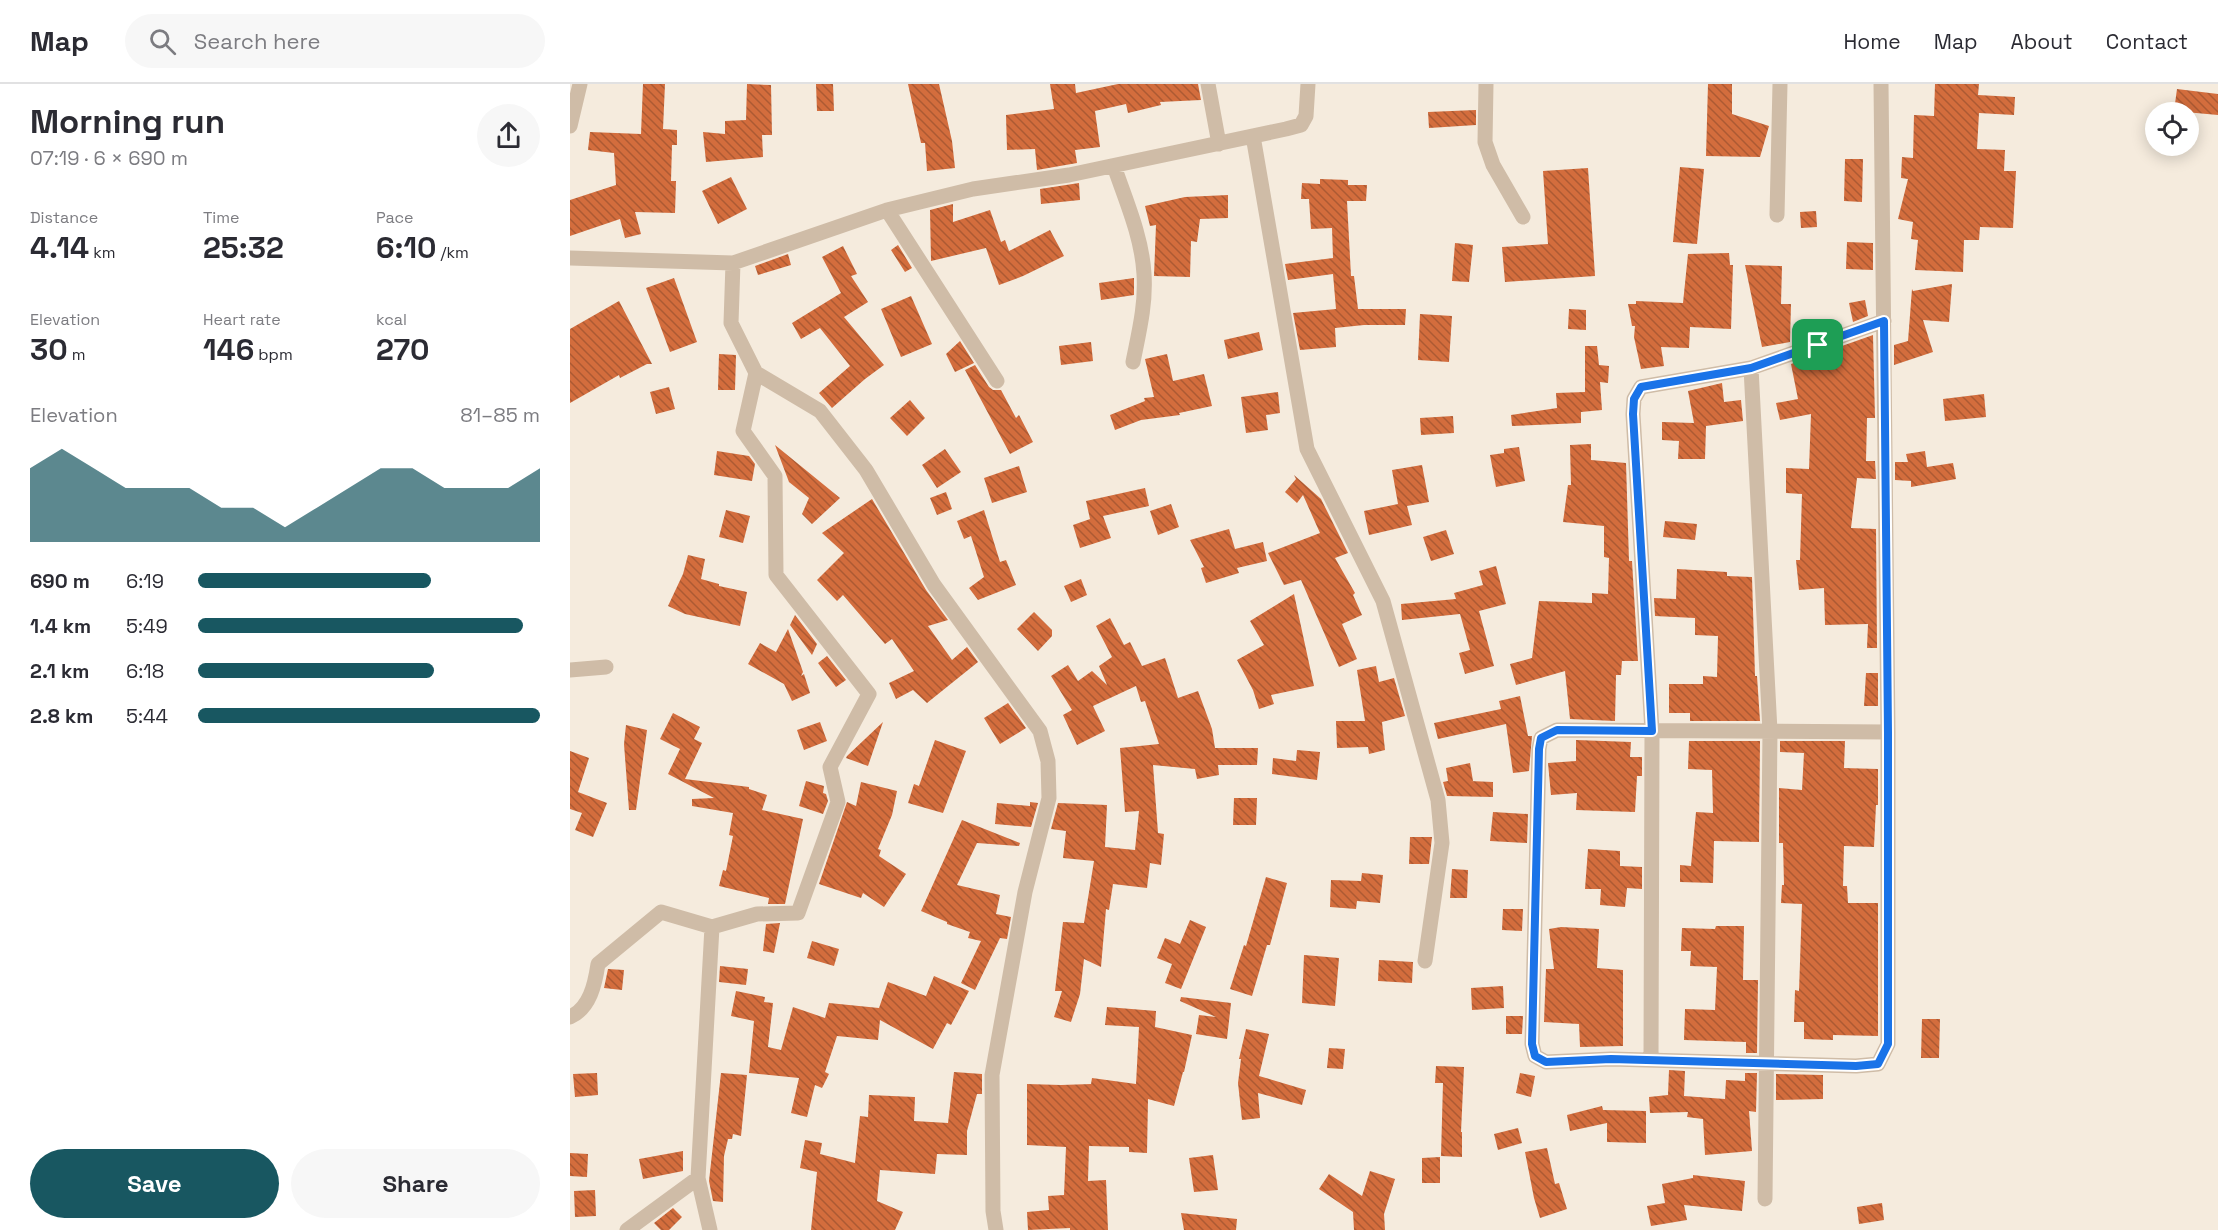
<!DOCTYPE html>
<html lang="en">
<head>
<meta charset="utf-8">
<style>
  :root { --surface:#fff; --page:#f7f7f7; --text:#2b2b33; --muted:#7c7c81; --line:#e1e1e2; --accent:#185761 }
  body { margin:0; font-family:"Space Grotesk",sans-serif; background:var(--page); color:var(--text); height:100vh; display:flex; flex-direction:column; font-size:22px; white-space:nowrap }
  * { box-sizing:border-box; margin:0 }
  p { font-size:20px; color:var(--muted) }
  .icon { flex:none; width:33px; height:33px; fill:none; stroke:currentColor; stroke-width:2; stroke-linecap:round; stroke-linejoin:round }
  .map { position:relative; flex:1; overflow:hidden }
  .side { display:flex; flex-direction:column; background:var(--surface); width:570px }
  .side>* { flex:none }
  .tools { position:absolute; left:1575px; top:18px; display:grid; gap:12px }
  .tools a { display:grid; place-items:center; width:54px; height:54px; border-radius:50%; background:var(--surface); box-shadow:0 3px 15px #0003; font-size:30px }
  .pin { position:absolute; display:grid; place-items:center; width:51px; height:51px; color:#fff; margin:-26px; border-radius:12px; box-shadow:0 3px 9px #0006 }
  .round { display:grid; place-items:center; flex:none; width:63px; height:63px; border-radius:32px; background:var(--page) }
  .overview { display:flex; align-items:center; justify-content:space-between; height:102px; padding:0 30px }
  h1 { font-size:33px; font-weight:800; line-height:45px }
  .figures { display:grid; grid-template-columns:repeat(3,1fr); gap:9px; height:102px; padding:6px 30px }
  .figures div { display:grid; align-content:center }
  .figures b { font-size:30px; font-weight:800 }
  .figures small { font-size:16px; font-weight:400 }
  .figures p { font-size:16px }
  .chart { height:168px; padding:12px 30px }
  .chart p { display:flex; justify-content:space-between }
  .chart svg { width:100%; height:108px; margin-top:6px; fill:var(--accent); opacity:.7 }
  .action { display:flex; gap:12px; margin-top:auto; padding:12px 30px }
  .action a { flex:1; height:69px; border-radius:36px; background:var(--accent); color:#fff; font-size:24px; font-weight:800; line-height:69px; text-align:center }
  .action a+a { background:var(--page); color:var(--text) }
  ul { padding:0 30px; list-style:none; font-size:20px }
  li { display:grid; grid-template-columns:96px 72px 1fr; align-items:center; height:45px }
  li i { height:15px; border-radius:8px; background:var(--accent) }
  header { display:flex; align-items:center; gap:36px; box-sizing:border-box; height:84px; padding:0 30px; background:var(--surface); border-bottom:2px solid var(--line) }
  header strong { font-size:28px }
  nav { display:flex; gap:33px; margin-inline-start:auto; font-size:21px }
  .search { width:420px; height:54px; background:var(--page); display:flex; align-items:center; gap:15px; box-sizing:border-box; padding:0 21px; border-radius:33px; color:var(--muted); font-size:22px }
  main { display:flex; flex:1; min-height:0 }
  .map>svg:first-child { display:block }
  .building { fill:url(#building-back-hatch) }
  .lines { fill:none; stroke-linecap:round; stroke-linejoin:round }
  .minor { stroke:#cfbca7; stroke-width:15 }
  .route-casing { stroke:#fff; stroke-width:12 }
  .route { stroke:#1a73e8; stroke-width:8 }
</style>
</head>
<body>
<header>
<strong>Map</strong>
<div class="search"><svg class="icon" aria-label="search" viewBox="0 0 24 24"><circle cx="10" cy="10" r="6"/><path d="M15 15l6 6"/></svg>Search here</div>
<nav><a>Home</a><a>Map</a><a>About</a><a>Contact</a></nav>
</header>
<main>
<section class="side">
<div class="overview"><div><h1>Morning run</h1><p>07:19 · 6 × 690 m</p></div><a class="round"><svg class="icon" aria-label="share" viewBox="0 0 24 24"><path d="M12 15V3M7 8l5-5 5 5M5 13v7h14v-7"/></svg></a></div>
<div class="figures">
<div><p>Distance</p><b>4.14<small> km</small></b></div>
<div><p>Time</p><b>25:32</b></div>
<div><p>Pace</p><b>6:10<small> /km</small></b></div>
</div>
<div class="figures">
<div><p>Elevation</p><b>30<small> m</small></b></div>
<div><p>Heart rate</p><b>146<small> bpm</small></b></div>
<div><p>kcal</p><b>270</b></div>
</div>
<div class="chart"><p><span>Elevation</span>81–85 m</p>
<svg viewBox="0 0 160 44" preserveAspectRatio="none"><path d="M0 44V14L10 6L20 14L30 22L40 22L50 22L60 30L70 30L80 38L90 30L100 22L110 14L120 14L130 22L140 22L150 22L160 14V44z"/></svg>
</div>
<ul>
<li><b>690 m</b>6:19<i style="width:68%"></i></li>
<li><b>1.4 km</b>5:49<i style="width:95%"></i></li>
<li><b>2.1 km</b>6:18<i style="width:69%"></i></li>
<li><b>2.8 km</b>5:44<i style="width:100%"></i></li>
</ul>
<div class="action"><a>Save</a><a>Share</a></div>
</section>
<div class="map">
<svg width="1648" height="1146" viewBox="0 0 1648 1146">
  <defs>
    <pattern id="building-back-hatch" width="6" height="6" patternUnits="userSpaceOnUse" patternTransform="scale(1.5)"><rect width="6" height="6" fill="#d36d3d"/><path d="M-1 5l2 2M0 0l6 6M5-1l2 2" fill="none" stroke="#ac5a33"/></pattern>
  </defs>
  <rect width="100%" height="100%" fill="#f5ebdd"/>
  <path class="building" d="M73 0H95L93 45 107 46V61H102L101 97H106L105 129 65 128 71 150 55 154 50 135 0 152V116L46 101 44 69 18 66 20 48 71 50Z
    M177 0 201 1 202 51H192L193 73 136 78 133 48 155 50V37L176 36Z
    M246 0H263L264 27H247Z
    M338 0H369L382 57 385 84 357 87 355 59H351Z
    M480 0H505L506 9 548 0H628L631 16 590 18 591 21 558 29 556 20 525 27 530 63 505 66 507 79 467 86 465 65 437 66 436 31 484 25Z
    M1138 0H1162V30L1199 42 1190 73 1136 72Z
    M1365 0H1409L1408 11 1445 13 1444 31 1409 29 1407 65 1435 66 1434 87H1446L1443 144 1410 143 1409 156H1394L1393 188 1345 186 1348 156 1341 155 1343 138 1328 135 1338 95 1331 94 1332 73 1343 74 1344 31 1364 32Z
    M1607 5 1648 10V31L1604 27Z
    M906 26V41L859 44 858 28Z
    M1275 75H1293L1292 118 1274 117Z
    M1110 83 1134 85 1127 160 1103 158Z
    M1018 84 1025 192 935 198 932 163 978 160 973 87Z
    M161 93 177 125 148 140 132 107Z
    M750 95 778 96V101H797L796 117H777L781 192H784L788 225H836L835 241H794L765 244 766 263 730 266 723 229 766 225 763 190 718 196 715 180 763 174 762 144 741 145 739 115H731L732 99 750 100Z
    M509 99 510 116 471 120 470 105Z
    M658 111V134L630 135 627 158 621 157 620 193 584 192 586 141 580 142 575 122 615 113Z
    M383 120V138L420 126 431 158 435 156 439 167 480 146 494 172 453 192 429 201 416 164 361 177 360 126Z
    M1246 127 1247 143 1231 144 1230 128Z
    M1277 158 1303 159V186L1276 185Z
    M885 159 903 161 899 198 882 197Z
    M328 161 342 184 335 188 321 166Z
    M273 162 287 190 281 192 298 218 274 233 314 281 295 295 262 324 249 309 280 282 250 244 231 255 222 239 271 209 252 173Z
    M1159 169 1160 181H1163L1161 245 1120 243 1119 264 1091 263 1094 282 1071 285 1064 253 1065 242H1062L1058 220H1066V217L1113 219 1118 170Z
    M218 170 221 181 188 191 185 182Z
    M1175 181 1212 182 1211 220H1221L1220 258 1192 263Z
    M104 194 127 258 100 268 76 204Z
    M564 194V211L531 216 529 199Z
    M1382 200 1379 238 1353 236 1363 268 1324 281V261L1338 257 1342 205 1343 207Z
    M341 212 362 260 331 273 311 225Z
    M1295 216 1298 232 1283 238 1279 219Z
    M49 217 82 280H77L50 294 49 291 0 319V245Z
    M999 225 1016 226V246L998 245Z
    M850 230 882 232 879 278 848 276Z
    M689 248 693 266 658 275 654 256Z
    M1303 251 1305 334H1297L1296 377H1305L1306 395 1287 394 1281 444 1306 445 1307 564H1297L1298 540 1255 541 1254 504 1229 506 1226 476H1230L1232 410 1216 409V384L1239 385 1241 330 1210 336 1206 319 1228 315 1221 280Z
    M390 257 404 279 385 288 376 270Z
    M521 258 523 277 491 281 489 262Z
    M1015 262H1027L1029 281 1039 282 1038 299 1030 298 1032 326 1011 328V339L942 342 941 331 987 324 986 309 1015 308Z
    M149 270 166 271 165 306H148Z
    M597 270 603 297 634 290 642 322 609 329 610 331 571 336 545 346 540 331 575 317 574 314 584 313 575 275Z
    M405 281 419 303 423 306H431L446 334 449 331 463 358 440 370 395 286Z
    M1152 299 1154 318 1171 316 1173 337 1136 342 1135 375H1108L1109 357 1092 356V338L1124 339 1118 307Z
    M99 303 105 325 86 330 80 308Z
    M708 308 710 329 696 331 698 346 676 349 671 313Z
    M1414 310 1416 333 1375 337 1373 315Z
    M340 316 355 334 337 352 320 334Z
    M883 332 884 349 851 351 850 334Z
    M1021 360V376L1056 379 1059 477H1062L1068 577H1052L1051 591H1046L1045 637 1000 635 995 587 946 601 940 580 962 574 969 517 1022 519V509L1038 510 1039 474 1034 473V442L993 438 998 401H1001L1000 361Z
    M205 361 270 414 242 440 232 430 239 414 219 398Z
    M949 363 955 397 926 403 920 371 934 369V365Z
    M375 365 391 388 367 404 352 381Z
    M147 367 179 372 185 380 182 397 144 391Z
    M1355 367 1357 383 1383 379 1386 395 1341 403V397L1325 396V378H1338L1336 370Z
    M852 381 859 418 837 422 842 441 799 451 794 427 828 420 822 386Z
    M449 382 457 408 422 419 414 394Z
    M724 391 751 415 778 469 765 474 785 509 783 511 792 531 772 540 787 575 769 583 731 496 714 501 698 469 750 449 733 411 727 419 715 408 726 395Z
    M575 404 579 422 533 432 541 454 510 464 503 441 523 434 520 435 516 417Z
    M376 408 382 425 367 431 360 414Z
    M302 415 356 506 378 536 358 542 382 576 397 563 408 578 357 619 343 606 326 615 319 599 344 587 322 555 315 560 273 511 267 517 247 496 274 469 252 449Z
    M601 420 609 443 588 451 580 427Z
    M156 426 180 432 173 459 149 453Z
    M414 426 430 478 436 476 446 501 408 516 399 504 414 493 401 452 394 455 387 437Z
    M1095 437 1127 440 1125 456 1093 453Z
    M659 445 665 465 693 458 697 477 667 484 669 489 636 499 631 484 634 483 620 456Z
    M876 446 884 470 861 477 853 453Z
    M118 471 135 475 131 495 149 500V502L177 508 170 542 115 530 98 522 113 490Z
    M926 482 936 520 909 527 924 582 895 590 889 569 900 566 890 530 832 536 831 520 886 515 884 509 913 501 909 487Z
    M1107 485 1157 488V492L1182 493 1185 592H1187L1190 637H1120V629H1099V600H1133V592L1147 593 1148 552 1125 551V534L1085 532 1084 514 1106 515Z
    M511 495 517 511 501 518 494 502Z
    M724 510 744 602 701 611 704 620 689 625 683 606 667 576 694 561 680 537Z
    M464 528 482 546V552L468 567 447 545Z
    M225 531 247 560 242 571 220 541Z
    M540 534 554 561 560 558 572 582 595 574 608 614 628 607 642 645 645 664H688L687 681H648L649 691 627 695 625 685 583 681 588 749 594 750 591 781 580 779 577 804 543 800 539 826 536 825 531 883 514 875 510 910 501 938 484 933 492 907H485L493 838 514 839 524 777 493 774 496 747 481 745 488 719 537 721 535 763 565 766 569 727 555 728 550 664 589 660 575 617 571 618 566 602 523 622 535 647 507 661 493 631 502 626 481 592 498 581 508 597 522 587 537 601 529 582 542 573 526 542Z
    M218 545 233 588 231 592 234 590 240 609 222 617 214 600 178 580 190 559 206 568Z
    M257 572 276 596 266 603 248 579Z
    M806 582 809 598 824 594 835 632 812 638 815 666 799 670 798 663 767 664 766 637H795L787 586Z
    M1296 589H1308V622H1294Z
    M950 612 958 652H962L959 687 943 689 936 640 868 655 864 639 931 625 929 617Z
    M438 619 456 644 430 660 414 634Z
    M103 629 130 643 124 655 132 659 115 695 179 703V705L197 711 192 726 233 735 215 820H198L199 814 149 802 153 786 156 787 163 752 159 751 163 729 122 722V715L144 714 98 690 110 665 90 655Z
    M250 638 257 657 234 666 227 646Z
    M313 638 298 682 276 674 277 672Z
    M56 641 77 646 66 726H59L54 660Z
    M365 656 396 667 373 729 338 719 344 700 349 702Z
    M1006 656 1061 658 1060 673H1072V692H1067L1065 728 1006 726 1007 709 981 711 978 679 1006 677Z
    M1119 657H1190L1189 758 1144 757 1143 799 1110 798V781L1121 782 1126 728 1143 729 1142 686 1118 685Z
    M1210 657H1275L1274 684 1308 685V721H1306L1304 763 1274 762 1273 802H1277L1278 819H1308V952L1263 951V956L1234 955V938H1224L1225 906 1229 907 1232 820 1211 819 1212 801H1214L1213 759H1209V704L1232 706 1234 669 1210 668Z
    M727 666 750 668 747 696 702 690 703 674 726 677Z
    M0 667 19 674 8 708 37 719 23 753 5 746 12 729 0 725Z
    M900 679 903 697H900L923 698V713L877 712 873 698 878 697 876 684Z
    M236 697 254 702 253 709 256 710 258 717 253 730 229 722Z
    M291 698 327 707 322 731 308 765 311 766 309 772 336 790 314 823 293 809 291 814 249 800 277 718 286 722Z
    M664 714H687L686 741H663Z
    M460 718 468 719 461 743 425 740 427 719 460 722Z
    M923 728 958 730 957 759 920 757Z
    M392 736 450 759 449 762 407 759 387 801 430 811 426 830 441 833 437 855 430 854 405 906 391 899 411 857 398 854 400 848 377 840V838L351 827Z
    M840 753H862L859 780H839Z
    M1018 765 1050 767V782L1072 783V805L1057 804 1055 823 1030 821 1031 805H1015Z
    M882 785 898 786 897 814H880Z
    M792 789 813 791 810 819 787 817 786 825 760 823 761 796 791 797Z
    M696 793 717 799 700 861H697L682 912 660 905 674 861 676 862Z
    M933 825H953L952 847 932 846Z
    M620 836 636 843 611 905 595 899 602 880 587 874 595 854 610 860Z
    M210 839 204 869 193 867 196 840Z
    M1146 842H1174L1173 896H1188L1187 969H1176V958L1114 956 1115 925 1145 926 1147 883 1120 882 1121 867H1111L1112 844 1145 845Z
    M991 843 1029 845 1027 884 1053 886V962L1010 963 1009 940 974 938 976 885H984L979 845Z
    M242 857 269 865 264 882 237 874Z
    M734 871 769 874 765 922 732 919Z
    M809 876 843 878 842 899 808 897Z
    M150 882 178 885 176 901 149 898Z
    M38 885 54 886 52 906 34 904Z
    M364 892 399 907 381 941 377 939 363 965 310 936 308 956 267 952 255 988 259 990 252 1004 245 1001 237 1033 221 1029 229 994 179 989 184 937 161 932 166 907 195 913 194 918 203 919 198 963 211 966 223 923 255 934 259 919 309 924 318 898 356 912Z
    M933 902 934 924 902 926 901 904Z
    M611 913 661 919 657 955 626 950 629 931 646 933 610 917Z
    M537 923 586 927 585 943 622 951 614 988H613L604 1022 578 1015 577 1069 559 1068V1063L519 1062 518 1097 536 1096 538 1146H500V1144L458 1146 457 1128 479 1126 478 1112 494 1111 496 1063 457 1061V1000L491 1001 521 1000 522 994 566 1000 569 943 535 941Z
    M936 932H953L952 950H936Z
    M1352 935H1370L1369 974H1351Z
    M676 945 699 950 689 992 736 1006 732 1021 688 1009 690 1034 672 1036 668 999 671 975H669Z
    M759 964 775 965 773 985 757 984Z
    M866 982 894 983 891 1048H892V1073L871 1072 873 999H865Z
    M1099 986 1115 987 1114 1012 1155 1015 1156 996 1175 997V989H1187L1186 1028 1179 1027 1182 1067 1135 1071 1133 1035 1117 1033 1118 1028 1080 1029 1079 1013 1098 1011Z
    M384 988 412 990V1010H407L397 1047V1071L367 1070 365 1090 310 1086 307 1117 333 1128 325 1146H241L247 1088 230 1084 235 1056 252 1059 250 1070 285 1079 290 1032 298 1033 299 1011 345 1013 344 1037 378 1039Z
    M27 989 28 1011 5 1013 3 990Z
    M151 989 177 991 171 1052 163 1050 162 1055H158L154 1072 153 1118 143 1117 139 1097Z
    M950 989 965 992 961 1013 946 1009Z
    M1206 990 1253 991V1015L1206 1016Z
    M1032 1022 1033 1026 1076 1027V1059L1037 1058V1039L1000 1047 997 1031Z
    M948 1044 952 1059 928 1066 924 1050Z
    M977 1064 985 1100 989 1099 997 1125 970 1134 964 1114 955 1068Z
    M113 1067V1087L73 1095 69 1075Z
    M0 1069 18 1070 17 1093 0 1092Z
    M643 1071 648 1106 624 1108 619 1074Z
    M870 1073V1099H852V1074Z
    M800 1087 825 1095 814 1130 815 1146H784L783 1128 749 1105 759 1090 792 1112Z
    M1123 1091 1175 1097 1172 1127 1114 1121 1117 1136 1081 1142 1077 1122 1095 1119 1092 1100 1123 1094Z
    M25 1106 26 1132 5 1133 4 1107Z
    M1312 1119 1314 1136 1289 1140 1287 1123Z
    M103 1124 112 1133 99 1146H91L84 1139Z
    M611 1129 667 1135 666 1146H614Z"/>
  <g class="lines">
    <path class="minor" d="M638 0 649 60
      M916 0 915 58 923 81 953 133
      M1311 0 1318 648V960L1308 980 1286 982 1041 975 976 978 965 972 962 960 969 665 971 654 987 646 1318 648
      M0 42 10 0
      M683 52 737 365 813 517 868 716 872 759 855 877
      M544 82C556 117 572 153 574 190 576 220 569 248 563 278
      M317 126 427 297
      M1207 131 1210 0
      M0 174 163 179 317 126 403 105 499 91 716 45 731 41 736 32 738 0
      M163 179 161 239 186 289 250 327 296 386 364 501 470 647 478 677 479 714 455 808 422 991 423 1127 426 1146
      M1181 284 1200 647 1195 1115
      M0 586 36 583
      M0 933C20 924 25 900 28 880L91 828 142 843
      M1081 976 1082 647 1063 330 1064 315 1071 303 1181 284 1314 237
      M128 1094 140 1146
      M57 1146 128 1094 142 843 187 830 228 829 268 718 260 683 299 610 206 491 205 392 173 347 186 289"/>
  </g>
  <g class="lines">
    <defs>
      <path id="route" d="M1314 237 1318 648V960L1308 980 1286 982 1041 975 976 978 965 972 962 960 969 665 971 654 987 646 1082 647 1063 330 1064 315 1071 303 1181 284Z"/>
    </defs>
    <use href="#route" class="route-casing"/>
    <use href="#route" class="route"/>
  </g>
</svg>
<div class="tools">
<a><svg class="icon" aria-label="locate" viewBox="0 0 24 24"><circle cx="12" cy="12" r="6"/><path d="M12 2v4M12 18v4M2 12h4M18 12h4"/></svg></a>
</div>
<div class="pin" style="left:1248px;top:261px;background:#1e9e55"><svg class="icon" aria-label="arrive" viewBox="0 0 24 24"><path d="M6 21V4h12l-3 4 3 4H6"/></svg></div>
</div>
</main>
</body>
</html>
